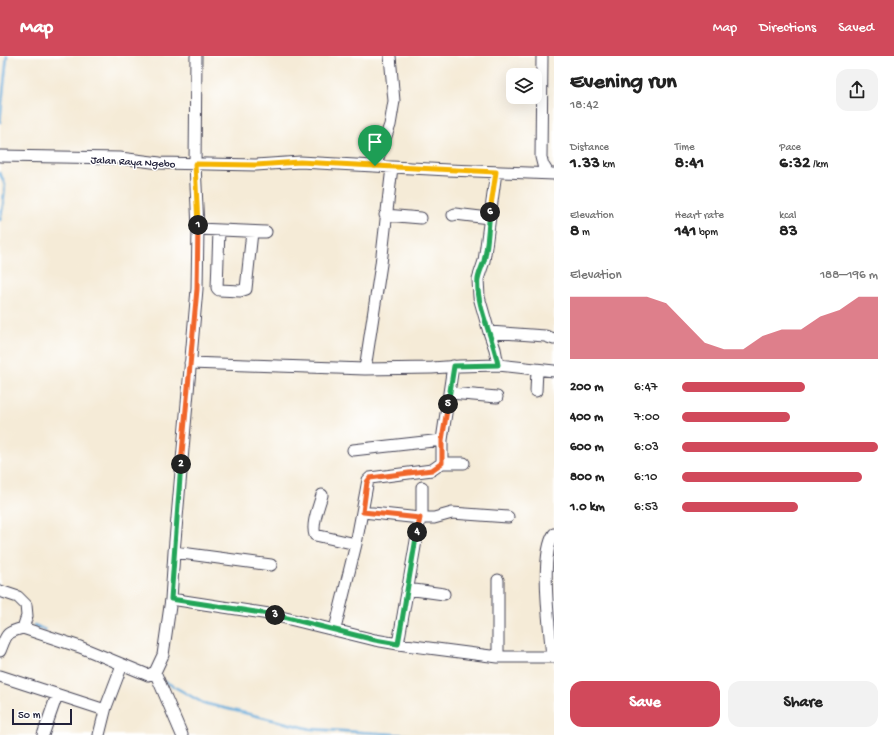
<!DOCTYPE html>
<html lang="en">
<head>
<meta charset="utf-8">
<style>
  :root { --surface:#fff; --page:#f2f2f2; --text:#222; --muted:#767676; --accent:#d1495b }
  body { margin:0; font-family:"Gochi Hand",sans-serif; background:var(--page); color:var(--text); height:100vh; display:flex; flex-direction:column; font-size:15px; white-space:nowrap }
  * { box-sizing:border-box; margin:0 }
  p { font-size:13px; color:var(--muted) }
  .icon { flex:none; width:22px; height:22px; fill:none; stroke:currentColor; stroke-width:2; stroke-linecap:round; stroke-linejoin:round }
  .map { position:relative; flex:1; overflow:hidden }
  .drawer { display:flex; flex-direction:column; background:var(--surface); width:340px }
  .drawer>* { flex:none }
  .controls { position:absolute; left:506px; top:12px; display:grid; gap:8px }
  .controls a { display:grid; place-items:center; width:36px; height:36px; border-radius:8px; background:var(--surface); box-shadow:0 4px 16px #0002; font-size:20px }
  .scale { position:absolute; left:12px; bottom:10px; width:60px; box-sizing:border-box; padding-left:4px; border:2px solid #22223b; border-top:0; font-size:11px; line-height:14px; white-space:nowrap; color:#22223b; -webkit-text-stroke:3px #fff; paint-order:stroke }
  .pin { position:absolute; display:grid; place-items:center; width:34px; height:34px; color:#fff; margin:-41px -17px; border-radius:50% 50% 50% 0; rotate:-45deg; box-shadow:0 0 4px #0007 }
  .pin .icon { rotate:45deg }
  .km { position:absolute; width:20px; height:20px; margin:-10px; border-radius:50%; background:#222; color:#fff; font-size:11px; line-height:20px; text-align:center }
  .round { display:grid; place-items:center; flex:none; width:42px; height:42px; border-radius:12px; background:var(--page) }
  .head { display:flex; align-items:center; justify-content:space-between; height:68px; padding:0 16px }
  h1 { font-size:22px; font-weight:800; line-height:30px }
  .stats { display:grid; grid-template-columns:repeat(3,1fr); gap:6px; height:68px; padding:4px 16px }
  .stats div { display:grid; align-content:center }
  .stats b { font-size:17px; font-weight:800 }
  .stats small { font-size:11px; font-weight:400 }
  .stats p { font-size:11px }
  .chart { height:112px; padding:8px 16px }
  .chart p { display:flex; justify-content:space-between }
  .chart svg { width:100%; height:72px; margin-top:4px; fill:var(--accent); opacity:.7 }
  .action { display:flex; gap:8px; margin-top:auto; padding:8px 16px }
  .action a { flex:1; height:46px; border-radius:12px; background:var(--accent); color:#fff; font-size:16px; font-weight:800; line-height:46px; text-align:center }
  .action a+a { background:var(--page); color:var(--text) }
  ul { padding:0 16px; list-style:none; font-size:13px }
  li { display:grid; grid-template-columns:64px 48px 1fr; align-items:center; height:30px }
  li i { height:10px; border-radius:5px; background:var(--accent) }
  header { display:flex; align-items:center; gap:24px; box-sizing:border-box; height:56px; padding:0 20px; background:var(--accent); color:#fff }
  header strong { font-size:19px }
  nav { display:flex; gap:22px; margin-inline-start:auto; font-size:14px }
  main { display:flex; flex:1; min-height:0 }
  .map>svg:first-child { display:block }
  .lines { fill:none; stroke-linecap:round; stroke-linejoin:round }
  .stream { stroke:#63a9d9; stroke-width:2.5 }
  .minor-casing { stroke:#424052; stroke-width:13 }
  .minor { stroke:#fff; stroke-width:11 }
  .split-1-casing { stroke:#fff; stroke-width:8 }
  .split-2-casing { stroke:#fff; stroke-width:8 }
  .split-3-casing { stroke:#fff; stroke-width:8 }
  .split-4-casing { stroke:#fff; stroke-width:8 }
  .split-5-casing { stroke:#fff; stroke-width:8 }
  .split-6-casing { stroke:#fff; stroke-width:8 }
  .split-7-casing { stroke:#fff; stroke-width:8 }
  .split-1 { stroke:#f5b400; stroke-width:5 }
  .split-2 { stroke:#f0652b; stroke-width:5 }
  .split-3 { stroke:#22a559; stroke-width:5 }
  .split-4 { stroke:#22a559; stroke-width:5 }
  .split-5 { stroke:#f0652b; stroke-width:5 }
  .split-6 { stroke:#22a559; stroke-width:5 }
  .split-7 { stroke:#f5b400; stroke-width:5 }
  .labels { text-anchor:middle; stroke-width:3; stroke-linejoin:round; paint-order:stroke }
  .street-label { font-size:11px; fill:#22223b; stroke:#fff }
</style>
</head>
<body>
<header>
<strong>Map</strong>
<nav><a>Map</a><a>Directions</a><a>Saved</a></nav>
</header>
<main>
<div class="map">
<svg width="554" height="679" viewBox="0 0 554 679">
  <rect width="100%" height="100%" fill="#fff"/>
  <filter id="ink" filterUnits="userSpaceOnUse"><feTurbulence type="fractalNoise" baseFrequency=".025" numOctaves="2"/><feDisplacementMap in="SourceGraphic" scale="8" xChannelSelector="R" yChannelSelector="G"/><feConvolveMatrix kernelMatrix="1 2 1 2 8 2 1 2 1" color-interpolation-filters="sRGB"/></filter>
  <filter id="wash" filterUnits="userSpaceOnUse"><feTurbulence type="fractalNoise" baseFrequency=".012" numOctaves="4" result="noise"/><feDisplacementMap in="SourceGraphic" scale="16" xChannelSelector="R" yChannelSelector="G"/><feGaussianBlur stdDeviation="0.9" result="paint"/><feColorMatrix in="noise" values="0 0 0 0 0 0 0 0 0 0 0 0 0 0 0 0 0 1.4 0 .05"/><feComposite in="paint" operator="in"/></filter>
  <g filter="url(#wash)">
    <rect width="100%" height="100%" fill="#f5ebd7"/>
    <g class="lines">
      <path class="stream" d="M0 66 7 0
        M0 117 5 129 3 150 0 164
        M34 569 45 574
        M166 626 203 647 311 673 409 679"/>
    </g>
  </g>
  <g filter="url(#ink)">
    <g class="lines">
      <defs>
        <path id="minor" d="M542 0 541 101 543 109 548 117
          M0 100 120 102 160 107 256 109 300 106 448 114 554 118
          M375 110 390 69 394 45 390 0
          M392 111 381 208 365 313 432 312 460 310 498 309 554 315
          M496 116 484 205 478 223 479 241 489 276 495 293 498 309
          M385 159 421 162
          M453 159 455 158 489 162
          M198 173 266 176
          M219 174 217 232 219 234 240 235 246 233 252 176
          M489 276 545 280 554 283
          M190 307 365 313
          M453 310 442 384V407H464
          M536 335 537 314
          M450 337 497 341
          M353 394 442 384
          M322 439C319 450 311 468 315 479L356 488
          M363 456 420 462 398 588
          M420 462H434L452 457 508 461
          M422 462V431
          M174 496 271 509
          M498 524V601
          M407 533 444 538
          M0 535 18 541 26 549 27 560 23 572
          M171 543 269 558 375 584 398 588 498 601H554
          M23 572 80 591 148 619 155 616 163 599 171 543 174 496 197 233 198 173 195 108 196 0
          M335 573 356 488 368 424 370 422 432 414 442 407
          M0 595C7 578 5 577 23 572
          M552 601C550 574 539 500 554 478
          M155 616 182 679
          M0 620 105 654
          M43 679 57 639
          M99 679 106 651 122 609"/>
      </defs>
      <use href="#minor" class="minor-casing"/>
      <use href="#minor" class="minor"/>
    </g>
  </g>
  <g class="lines" filter="url(#ink)">
    <defs>
      <path id="split-1" d="M198 169 195 108 256 109 300 106 375 110"/>
      <path id="split-2" d="M181 408 197 233 198 169"/>
      <path id="split-3" d="M181 408 171 543 275 559"/>
      <path id="split-4" d="M275 559 375 584 398 588 417 476"/>
      <path id="split-5" d="M417 476 420 462 363 456 367 426 370 422 432 414 442 407V384L448 348"/>
      <path id="split-6" d="M448 348 454 310 498 309C494 284 475 247 478 223 479 217 482 211 484 205 488 190 488 172 490 156"/>
      <path id="split-7" d="M375 110 496 116 490 156"/>
    </defs>
    <use href="#split-1" class="split-1-casing"/>
    <use href="#split-2" class="split-2-casing"/>
    <use href="#split-3" class="split-3-casing"/>
    <use href="#split-4" class="split-4-casing"/>
    <use href="#split-5" class="split-5-casing"/>
    <use href="#split-6" class="split-6-casing"/>
    <use href="#split-7" class="split-7-casing"/>
    <use href="#split-1" class="split-1"/>
    <use href="#split-2" class="split-2"/>
    <use href="#split-3" class="split-3"/>
    <use href="#split-4" class="split-4"/>
    <use href="#split-5" class="split-5"/>
    <use href="#split-6" class="split-6"/>
    <use href="#split-7" class="split-7"/>
  </g>
  <g class="labels">
    <g class="street-label">
      <text transform="translate(133 105) rotate(3)" y="4">Jalan Raya Ngebo</text>
    </g>
  </g>
</svg>
<div class="controls">
<a><svg class="icon" aria-label="layers" viewBox="0 0 24 24"><path d="M12 4l9 5-9 5-9-5zM3 14l9 5 9-5"/></svg></a>
</div>
<div class="scale">50 m</div>
<div class="pin" style="left:375px;top:110px;background:#1e9e55"><svg class="icon" aria-label="arrive" viewBox="0 0 24 24"><path d="M6 21V4h12l-3 4 3 4H6"/></svg></div>
<b class="km" style="left:198px;top:169px">1</b>
<b class="km" style="left:181px;top:408px">2</b>
<b class="km" style="left:275px;top:559px">3</b>
<b class="km" style="left:417px;top:476px">4</b>
<b class="km" style="left:448px;top:348px">5</b>
<b class="km" style="left:490px;top:156px">6</b>
</div>
<section class="drawer">
<div class="head"><div><h1>Evening run</h1><p>18:42</p></div><a class="round"><svg class="icon" aria-label="share" viewBox="0 0 24 24"><path d="M12 15V3M7 8l5-5 5 5M5 13v7h14v-7"/></svg></a></div>
<div class="stats">
<div><p>Distance</p><b>1.33<small> km</small></b></div>
<div><p>Time</p><b>8:41</b></div>
<div><p>Pace</p><b>6:32<small> /km</small></b></div>
</div>
<div class="stats">
<div><p>Elevation</p><b>8<small> m</small></b></div>
<div><p>Heart rate</p><b>141<small> bpm</small></b></div>
<div><p>kcal</p><b>83</b></div>
</div>
<div class="chart"><p><span>Elevation</span>188–196 m</p>
<svg viewBox="0 0 160 44" preserveAspectRatio="none"><path d="M0 44V6L10 6L20 6L30 6L40 6L50 10L60 22L70 34L80 38L90 38L100 30L110 26L120 26L130 18L140 14L150 6L160 6V44z"/></svg>
</div>
<ul>
<li><b>200 m</b>6:47<i style="width:63%"></i></li>
<li><b>400 m</b>7:00<i style="width:55%"></i></li>
<li><b>600 m</b>6:03<i style="width:100%"></i></li>
<li><b>800 m</b>6:10<i style="width:92%"></i></li>
<li><b>1.0 km</b>6:53<i style="width:59%"></i></li>
</ul>
<div class="action"><a>Save</a><a>Share</a></div>
</section>
</main>
</body>
</html>
